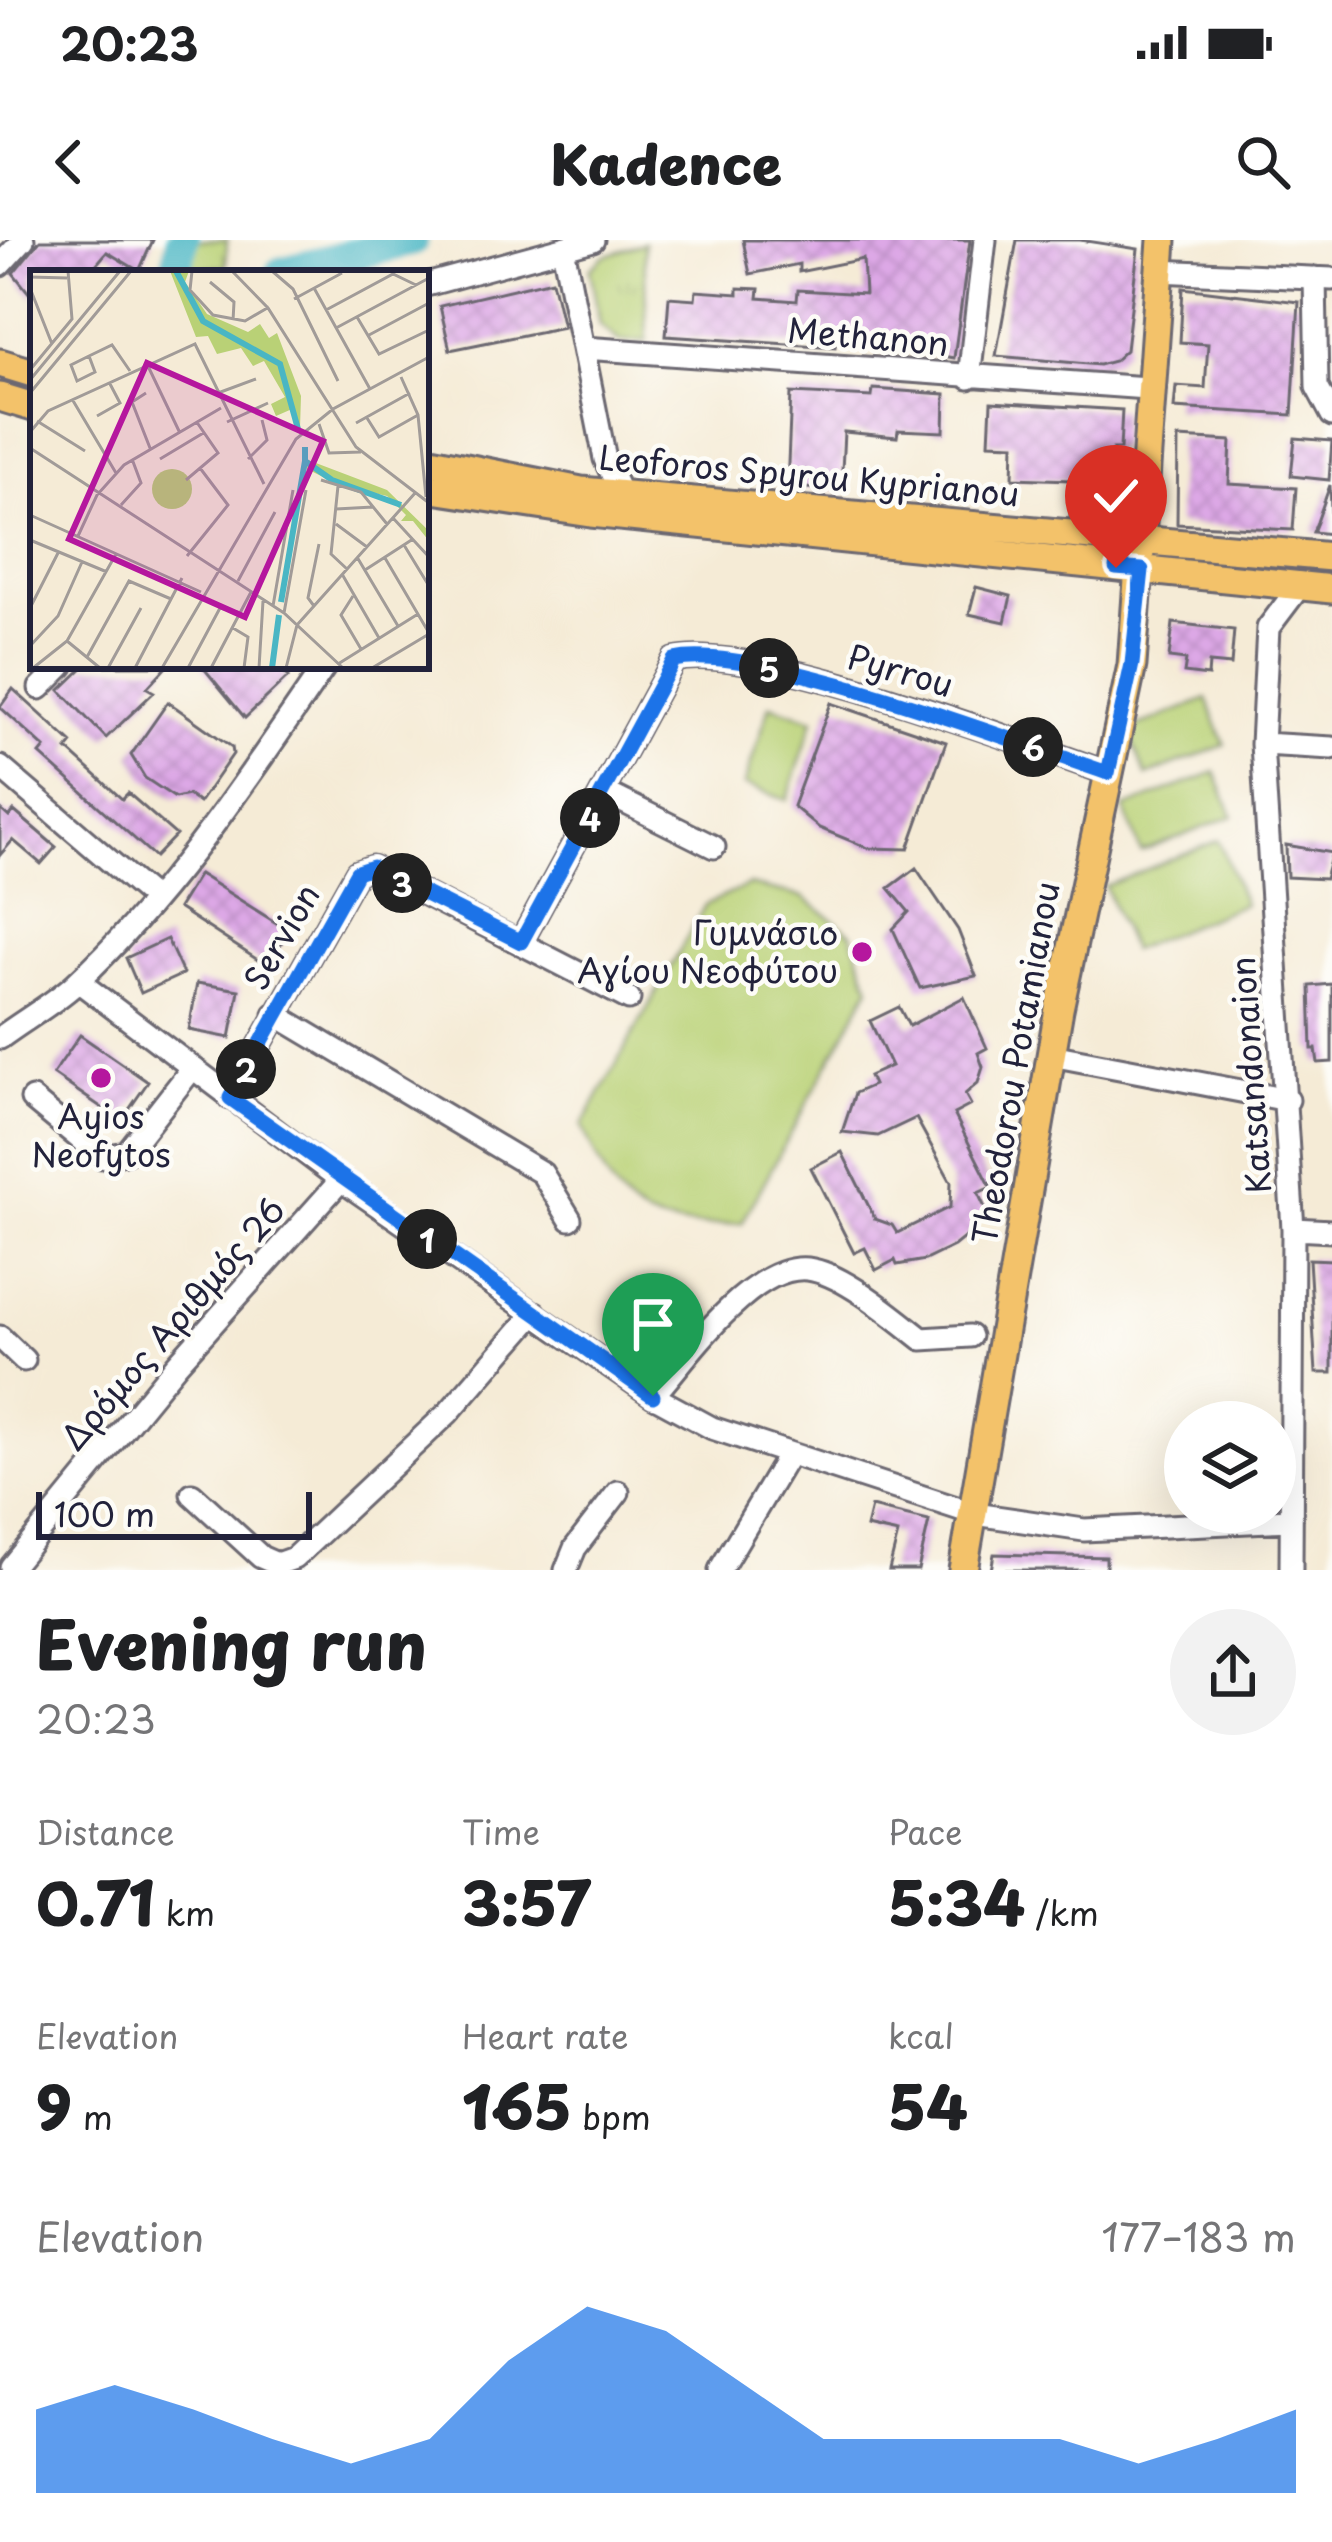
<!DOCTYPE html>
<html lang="en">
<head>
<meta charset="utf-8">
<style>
  :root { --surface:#fff; --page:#f2f2f2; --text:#202124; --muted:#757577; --accent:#1a73e8 }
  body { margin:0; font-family:"Playpen Sans",sans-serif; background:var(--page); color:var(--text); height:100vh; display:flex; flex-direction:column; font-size:45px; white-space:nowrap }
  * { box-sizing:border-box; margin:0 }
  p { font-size:39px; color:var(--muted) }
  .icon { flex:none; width:66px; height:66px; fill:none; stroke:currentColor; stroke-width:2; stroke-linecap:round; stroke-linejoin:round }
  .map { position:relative; height:1330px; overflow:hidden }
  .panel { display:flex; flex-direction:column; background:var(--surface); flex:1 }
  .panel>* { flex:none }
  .fabs { position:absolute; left:1164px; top:1161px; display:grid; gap:24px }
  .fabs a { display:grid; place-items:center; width:132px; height:132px; border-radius:50%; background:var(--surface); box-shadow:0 12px 48px #0002; font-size:60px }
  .scale { position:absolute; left:36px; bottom:30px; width:276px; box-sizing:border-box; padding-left:12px; border:6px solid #22223b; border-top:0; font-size:33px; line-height:42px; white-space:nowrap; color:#22223b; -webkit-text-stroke:9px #fdfcf7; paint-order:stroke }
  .pin { position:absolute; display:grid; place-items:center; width:102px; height:102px; color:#fff; margin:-123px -51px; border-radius:50% 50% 50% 0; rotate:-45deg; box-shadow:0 0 12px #0007 }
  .pin .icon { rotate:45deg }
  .km { position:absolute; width:60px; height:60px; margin:-30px; border-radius:50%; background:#222; color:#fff; font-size:33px; line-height:60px; text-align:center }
  .round { display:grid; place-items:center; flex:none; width:126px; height:126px; border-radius:63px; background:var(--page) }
  .headline { display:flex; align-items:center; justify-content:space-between; height:204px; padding:0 36px }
  h1 { font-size:66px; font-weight:800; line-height:90px }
  .metrics { display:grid; grid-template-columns:repeat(3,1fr); gap:18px; height:204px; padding:12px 36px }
  .metrics div { display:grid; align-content:center }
  .metrics b { font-size:60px; font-weight:800 }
  .metrics small { font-size:33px; font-weight:400 }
  .metrics p { font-size:33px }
  .chart { height:336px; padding:24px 36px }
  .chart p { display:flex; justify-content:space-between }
  .chart svg { width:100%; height:216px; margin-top:12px; fill:var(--accent); opacity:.7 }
  .status { display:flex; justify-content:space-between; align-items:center; height:84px; padding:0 60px; background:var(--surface); direction:ltr }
  .status svg { height:33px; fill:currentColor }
  header { display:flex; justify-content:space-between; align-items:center; height:156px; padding:0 36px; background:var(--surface); font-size:54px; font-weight:800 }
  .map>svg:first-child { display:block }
  .grass { fill:url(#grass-tufts); stroke:#6e7a58; stroke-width:3 }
  .pitch { fill:#b9d176; stroke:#6e7a58; stroke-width:3 }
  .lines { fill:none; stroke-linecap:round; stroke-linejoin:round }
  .river { stroke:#49b6c4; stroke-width:33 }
  .building { fill:url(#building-cross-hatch) }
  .minor-casing { stroke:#6c6871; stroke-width:27 }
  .major-casing { stroke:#6c6871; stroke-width:33 }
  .minor { stroke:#fff; stroke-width:21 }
  .major { stroke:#f3c26a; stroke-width:27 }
  .route-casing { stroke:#fff; stroke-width:24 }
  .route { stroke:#1a73e8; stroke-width:15 }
  .poi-dot { fill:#b5179e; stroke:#fdfcf7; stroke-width:4.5 }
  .labels { text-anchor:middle; stroke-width:9; stroke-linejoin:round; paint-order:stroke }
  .street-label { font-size:33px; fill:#22223b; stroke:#fdfcf7 }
  .poi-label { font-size:33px; fill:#22223b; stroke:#fdfcf7; text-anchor:end }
  .inset-river { fill:none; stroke:#49b6c4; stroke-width:6 }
  .inset-road { fill:none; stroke:#a19b98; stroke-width:3 }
  .view { fill:#b5179e; fill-opacity:0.15; stroke:#b5179e; stroke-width:6 }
  .inset-edge { fill:none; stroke:#22223b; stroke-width:6 }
</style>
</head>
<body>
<div class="status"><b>20:23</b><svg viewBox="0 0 49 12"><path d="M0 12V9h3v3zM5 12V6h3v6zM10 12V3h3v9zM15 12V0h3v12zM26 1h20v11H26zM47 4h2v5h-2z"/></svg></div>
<header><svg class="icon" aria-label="back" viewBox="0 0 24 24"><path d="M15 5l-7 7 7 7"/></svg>Kadence<svg class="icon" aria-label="search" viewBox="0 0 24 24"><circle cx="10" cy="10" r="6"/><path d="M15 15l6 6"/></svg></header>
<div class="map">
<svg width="1332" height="1330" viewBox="0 0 1332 1330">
  <defs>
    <pattern id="grass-tufts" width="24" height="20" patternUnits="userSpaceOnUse" patternTransform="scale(3)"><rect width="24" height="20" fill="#b9d176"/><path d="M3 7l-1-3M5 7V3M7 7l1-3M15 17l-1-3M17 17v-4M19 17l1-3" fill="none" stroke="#9fb367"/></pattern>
    <pattern id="building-cross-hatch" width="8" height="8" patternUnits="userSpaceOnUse" patternTransform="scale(3)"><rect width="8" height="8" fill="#dda8e6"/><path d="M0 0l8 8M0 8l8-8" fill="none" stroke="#bd90c6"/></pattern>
  </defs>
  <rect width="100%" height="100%" fill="#fdfcf7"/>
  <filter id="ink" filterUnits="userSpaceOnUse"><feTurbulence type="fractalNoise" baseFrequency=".00833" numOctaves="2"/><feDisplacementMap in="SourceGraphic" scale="24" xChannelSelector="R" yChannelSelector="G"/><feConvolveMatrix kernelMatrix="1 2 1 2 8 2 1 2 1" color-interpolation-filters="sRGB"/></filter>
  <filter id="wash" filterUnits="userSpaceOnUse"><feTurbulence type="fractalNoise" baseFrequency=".004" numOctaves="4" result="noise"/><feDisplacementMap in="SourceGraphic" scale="48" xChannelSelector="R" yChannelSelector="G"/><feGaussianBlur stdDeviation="2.7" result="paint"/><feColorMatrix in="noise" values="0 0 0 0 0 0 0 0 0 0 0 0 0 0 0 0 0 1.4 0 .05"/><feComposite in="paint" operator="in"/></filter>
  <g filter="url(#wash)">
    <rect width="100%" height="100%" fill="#f5ebd6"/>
    <path class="grass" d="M174 0H227L226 26 168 33Z
      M644 3 647 101H619L600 85 590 29 604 16Z"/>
    <path class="pitch" d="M1207 459 1225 505 1146 536 1128 490Z
      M770 465 814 479 787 560 744 545Z
      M1215 532 1233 576 1141 612 1124 568Z
      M1219 600 1244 664 1131 710 1105 646Z
      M749 645 803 657 851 693 870 747 742 983C643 992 621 978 582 886L705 665Z"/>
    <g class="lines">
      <path class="river" d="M176 33 182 0
        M281 33 412 0"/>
    </g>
    <g id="blocks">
      <path class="building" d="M40 0H153L139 31 107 12 89 33H33V58L13 33Z
        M743 0H970L954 118 836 97 835 107 666 96 669 57 695 59 696 51 738 54V48L759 49 758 58 797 61 798 50 865 54 863 19 799 32V24L750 34Z
        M1017 0H1080L1138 9 1126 110 1114 121 1099 125 996 116Z
        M552 40 563 87 450 110 440 66Z
        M1183 48 1299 62 1292 175 1174 168 1176 146 1205 148 1208 104 1180 102Z
        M873 149 945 154 944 192 898 190 897 197 844 192 841 250 787 247 791 153 872 157Z
        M991 162 1122 170 1120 209H1113L1112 246 1118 247V261L1108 279 1070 276 1071 240 1013 238 1014 204 989 203Z
        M1178 198 1231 201 1229 244 1296 248 1293 290 1177 284Z
        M1295 198 1332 201 1329 240 1291 236Z
        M1330 245 1332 294 1313 292 1317 282Z
        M976 347 1011 356 1005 382 969 374Z
        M1173 383 1234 390 1231 425 1209 423 1208 436 1184 433 1186 420 1169 418Z
        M85 426H167L147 448 154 452 106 498 60 450Z
        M202 426H276L288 437 245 478Z
        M13 449 72 503 67 509 122 559 128 553 176 595 155 617 40 514 45 508 0 467Z
        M168 462 232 507 233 514 199 563 188 555 175 558 145 538 131 515Z
        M831 463 946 502 908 609 868 608 819 588 793 566Z
        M0 569 9 577 14 571 56 607 41 624 13 600 0 615Z
        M1286 605 1332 613 1325 639 1287 637Z
        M916 628 958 690 976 736 920 748 893 689 909 672 889 648Z
        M199 634 289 691 267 726 178 668Z
        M167 699 183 734 141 753 126 718Z
        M197 743 239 750 230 798 189 790Z
        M1332 744V822L1318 823 1316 809H1312L1310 746Z
        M964 757 987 808 978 813 983 827 978 843 965 854 971 865 954 874 991 947 978 953 988 974 971 982 975 989 954 1006 925 1020 897 1025 895 1020 876 1030 865 1008 854 1013 811 928 842 912 875 979 892 985 897 993 950 967 951 942 916 878 878 896 842 892 855 853 873 845 869 836 891 826 870 781 899 767 909 786Z
        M80 795 148 842 121 881 53 834Z
        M1309 1019 1332 1020V1133H1316Z
        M871 1267 929 1281 918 1330H889L898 1294 866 1287Z
        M994 1314 1106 1317V1330H991Z"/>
    </g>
  </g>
  <g filter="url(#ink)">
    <use href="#blocks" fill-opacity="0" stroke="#6c6871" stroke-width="3"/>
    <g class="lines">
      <defs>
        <path id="minor" d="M563 8 605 219 621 254
          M0 25 23 0
          M1158 31 1332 39
          M1315 38 1317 147 1332 175
          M426 45 593 0
          M584 108 1147 148
          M969 138 985 0
          M40 448 62 426
          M1262 504 1332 508
          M0 527 154 659
          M604 552 714 607
          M521 702 674 420C753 401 1020 503 1108 533
          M78 741 341 940 653 1156 712 1188 975 1274 1084 1290 1290 1280
          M275 774 542 933 570 979
          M0 798C24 780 53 764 75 744 174 652 249 536 325 426
          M1051 815 1288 860
          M230 858 357 632 372 627 629 759
          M32 859 102 917 126 913 191 830
          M1293 989 1332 991
          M0 1097 24 1120
          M653 1156C688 1117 755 1017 813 1030 847 1037 895 1078 922 1099L970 1096
          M192 1254 261 1317 277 1324 294 1318 448 1173 535 1073
          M11 1327 176 1125 341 940
          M566 1330 575 1308 618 1252
          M720 1330 788 1216
          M1291 1330 1293 989 1262 504 1268 388 1299 347"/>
        <path id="major" d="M0 123 33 133
          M0 157 33 167
          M426 220 581 251 1332 317
          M426 248 591 273 1332 349
          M963 1330 1059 769 1132 425 1162 0"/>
      </defs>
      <use href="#minor" class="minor-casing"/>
      <use href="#major" class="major-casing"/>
      <use href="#minor" class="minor"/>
      <use href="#major" class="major"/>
    </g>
  </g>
  <g class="lines" filter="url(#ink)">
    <defs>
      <path id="route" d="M653 1156 230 858 357 632 372 627 521 702 674 420C754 401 1020 504 1108 533L1132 424 1142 330 1116 328"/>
    </defs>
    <use href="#route" class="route-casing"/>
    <use href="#route" class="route"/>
  </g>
  <g class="poi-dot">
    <circle cx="862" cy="712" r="12"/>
    <circle cx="101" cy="838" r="12"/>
  </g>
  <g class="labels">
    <g class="street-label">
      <text transform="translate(868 97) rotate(5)" y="12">Methanon</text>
      <text transform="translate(809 236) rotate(5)" y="12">Leoforos Spyrou Kyprianou</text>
      <text transform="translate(900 431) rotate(16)" y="12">Pyrrou</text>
      <text transform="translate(282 697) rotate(-60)" y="12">Servion</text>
      <text transform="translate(1016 823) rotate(-80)" y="12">Theodorou Potamianou</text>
      <text transform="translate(1251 835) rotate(-94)" y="12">Katsandonaion</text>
      <text transform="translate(173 1084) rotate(-49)" y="12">Δρόμος Αριθμός 26</text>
    </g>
    <g class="poi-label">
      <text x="838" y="705">Γυμνάσιο<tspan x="838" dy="38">Αγίου Νεοφύτου</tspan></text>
      <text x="101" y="889" text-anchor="middle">Ayios<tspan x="101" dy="38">Neofytos</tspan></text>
    </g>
  </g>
  <g transform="translate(30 30)">
    <rect width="399" height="399" fill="#f5ebd6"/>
    <path d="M140 1H159L155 12 177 44 218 62 230 54 239 68 247 63 271 126 270 158 262 139 246 146 241 134 255 127 234 91 223 96 211 78 187 84 178 66 166 67ZM278 190 357 220 399 261V271L383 251H371L376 245 357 226 309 215 277 199Z" fill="#b9d176"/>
    <path d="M122 219a20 20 0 1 1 40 0a20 20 0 1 1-40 0Z" fill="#b9d176"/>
    <path class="inset-river" d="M146 1 173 51 250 94 268 159M275 177V191L302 210 371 235M251 332 275 191M242 398 249 345"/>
    <path class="inset-road" d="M162 1 160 20 183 45 215 51 239 37M202 1 238 38 326 177 399 233M242 1 263 19 308 111M0 7 37 8M180 12 204 32 203 51M0 18 22 74M284 18 340 119M264 29 312 3M296 40 363 4 386 15M327 47 349 84 399 60M306 58 399 8M339 65 399 33M59 86 65 102 47 111 41 95 59 86 82 75 100 101M117 94 149 161M0 100 42 49 38 1M371 107 388 145 396 227M0 110 90 1M0 123 101 1M116 123 102 132 120 178M188 123 226 109M42 129 86 203M67 146 90 133 79 112M337 148 349 167 388 145M7 151 55 181M197 152 238 133M326 153 380 123M289 154 299 183 331 182M0 162 18 141 165 74 234 214M0 178 254 343 313 398M130 189 175 162M218 189 237 170 232 150M156 210 188 183 166 151M291 210 331 222 357 254M308 216 301 284 317 299M91 235 111 213 102 189M306 239 343 237M0 245 171 322M363 248 399 287M306 254 337 277M48 266 67 225 94 195 191 138M0 270 77 302M374 275 399 316M157 286 198 235 170 198M327 287 368 356M355 288 399 363M335 300 383 269M312 304 349 368M208 311 245 242M323 326 311 345 331 379M243 336 263 220M284 336 278 328 289 274M0 338 28 283M254 343 276 220M203 358 218 367 214 398M37 371 70 398M0 376 28 346 52 292M57 387 99 311 141 329M308 394 388 344M3 398 37 371 86 284M78 398 111 338M105 398 152 308M132 398 266 169 303 139 399 87M158 398 190 338 211 343M181 398 221 322M229 398 233 331M256 398 267 355 386 222M342 398 399 364"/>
    <path class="view" d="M117 93 293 171 215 347 39 269Z"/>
    <rect width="399" height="399" class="inset-edge"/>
  </g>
</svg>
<div class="fabs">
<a><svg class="icon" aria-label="layers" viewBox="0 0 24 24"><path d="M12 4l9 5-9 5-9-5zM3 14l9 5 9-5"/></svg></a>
</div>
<div class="scale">100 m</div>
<div class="pin" style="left:653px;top:1156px;background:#1e9e55"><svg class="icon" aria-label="arrive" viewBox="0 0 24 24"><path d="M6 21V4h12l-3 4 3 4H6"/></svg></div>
<div class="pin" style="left:1116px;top:328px;background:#d93025"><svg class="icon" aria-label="check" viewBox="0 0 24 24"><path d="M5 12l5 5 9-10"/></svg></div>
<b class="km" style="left:427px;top:999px">1</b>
<b class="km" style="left:246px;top:829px">2</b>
<b class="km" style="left:402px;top:643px">3</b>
<b class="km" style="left:590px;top:578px">4</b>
<b class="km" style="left:769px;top:428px">5</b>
<b class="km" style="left:1033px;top:507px">6</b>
</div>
<section class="panel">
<div class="headline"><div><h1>Evening run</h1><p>20:23</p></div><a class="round"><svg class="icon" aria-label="share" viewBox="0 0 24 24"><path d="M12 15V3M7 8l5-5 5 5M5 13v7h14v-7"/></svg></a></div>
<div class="metrics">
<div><p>Distance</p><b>0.71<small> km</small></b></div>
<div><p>Time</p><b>3:57</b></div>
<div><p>Pace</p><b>5:34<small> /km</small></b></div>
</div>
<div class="metrics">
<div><p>Elevation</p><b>9<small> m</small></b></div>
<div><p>Heart rate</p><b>165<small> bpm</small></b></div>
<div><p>kcal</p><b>54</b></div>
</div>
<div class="chart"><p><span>Elevation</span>177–183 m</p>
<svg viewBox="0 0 160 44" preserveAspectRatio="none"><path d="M0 44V27L10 22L20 27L30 33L40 38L50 33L60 17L70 6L80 11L90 22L100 33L110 33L120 33L130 33L140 38L150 33L160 27V44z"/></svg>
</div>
</section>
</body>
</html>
